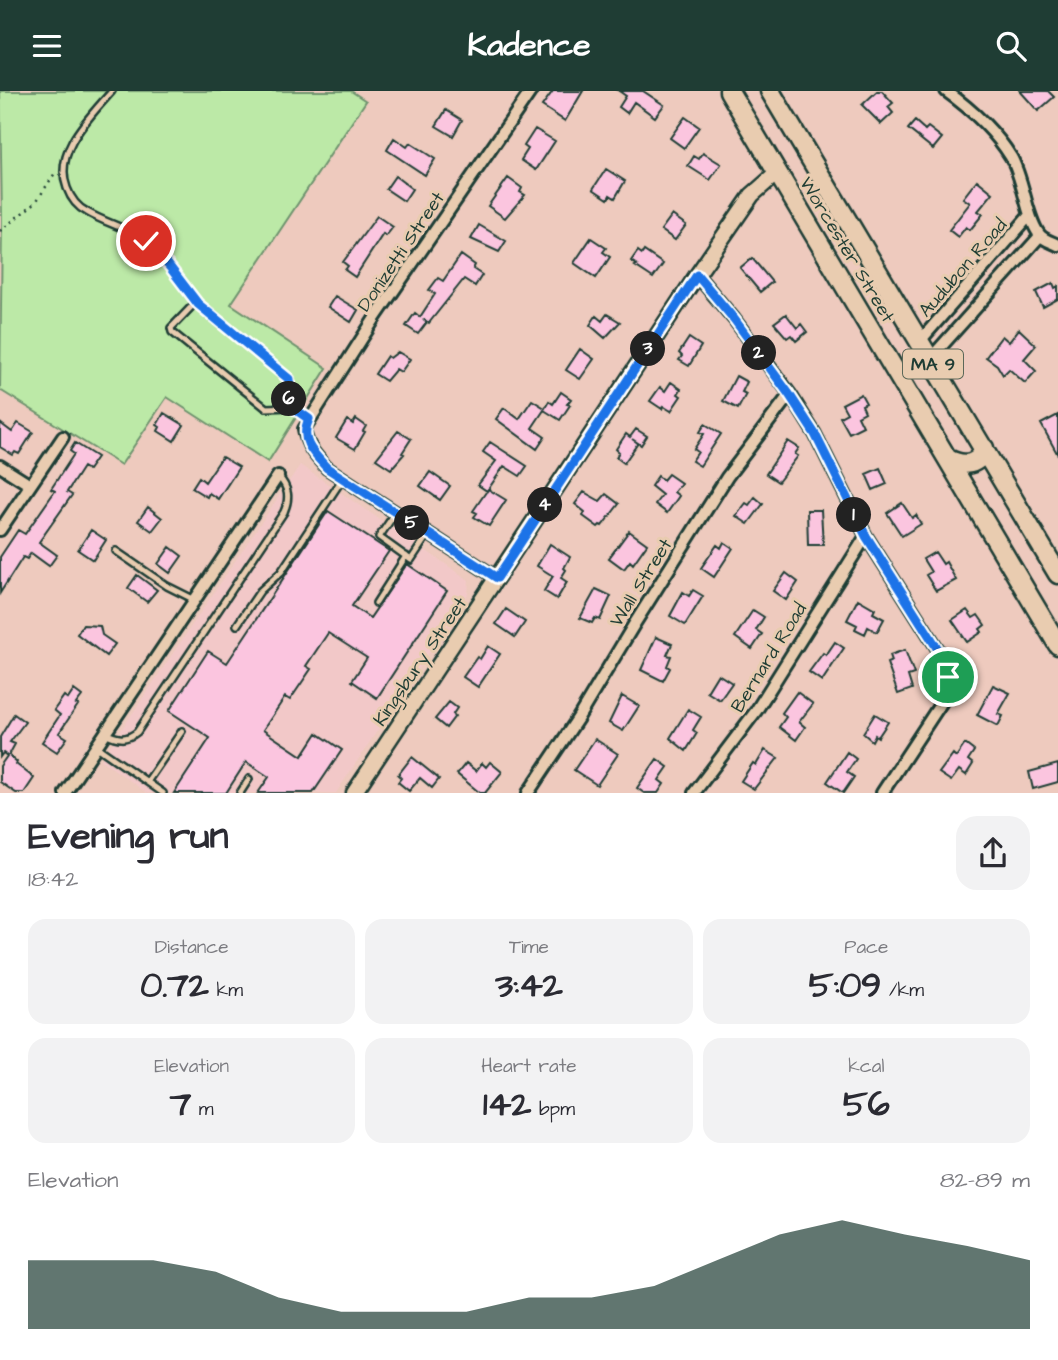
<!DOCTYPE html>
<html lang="en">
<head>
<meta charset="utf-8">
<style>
  :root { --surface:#fff; --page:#f2f2f3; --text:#2b2b33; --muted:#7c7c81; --accent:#1f3d34 }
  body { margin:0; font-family:"Architects Daughter",sans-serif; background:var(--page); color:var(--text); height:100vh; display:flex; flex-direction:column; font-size:26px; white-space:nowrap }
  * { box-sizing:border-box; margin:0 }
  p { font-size:23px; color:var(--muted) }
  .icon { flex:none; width:38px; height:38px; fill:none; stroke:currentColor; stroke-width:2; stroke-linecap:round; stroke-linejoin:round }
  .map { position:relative; height:702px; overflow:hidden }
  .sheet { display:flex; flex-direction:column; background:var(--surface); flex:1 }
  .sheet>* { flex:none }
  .pin { position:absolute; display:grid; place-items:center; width:60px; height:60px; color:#fff; margin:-30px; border:4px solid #fff; border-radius:50%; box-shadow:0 2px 7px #0007 }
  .km { position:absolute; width:35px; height:35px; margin:-18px; border-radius:50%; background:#222; color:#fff; font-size:19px; line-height:35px; text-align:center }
  .round { display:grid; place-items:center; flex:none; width:74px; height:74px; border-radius:21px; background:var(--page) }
  .summary { display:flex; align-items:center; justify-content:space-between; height:119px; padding:0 28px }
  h1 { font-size:38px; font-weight:800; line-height:52px }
  .stats { display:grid; grid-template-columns:repeat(3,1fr); gap:10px; height:119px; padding:7px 28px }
  .stats div { display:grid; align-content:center; border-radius:18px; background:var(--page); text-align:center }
  .stats b { font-size:35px; font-weight:800 }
  .stats small { font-size:19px; font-weight:400 }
  .stats p { font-size:19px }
  .chart { height:196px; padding:14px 28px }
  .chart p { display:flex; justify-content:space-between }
  .chart svg { width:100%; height:126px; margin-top:7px; fill:var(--accent); opacity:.7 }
  header { display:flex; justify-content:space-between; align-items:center; height:91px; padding:0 28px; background:var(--accent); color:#fff; font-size:32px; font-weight:800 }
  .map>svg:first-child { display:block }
  .built { fill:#f2c8c8 }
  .green { fill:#bce9a7; stroke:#6e936e; stroke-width:2 }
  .building { fill:#fbc5df; stroke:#1f3d34; stroke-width:2 }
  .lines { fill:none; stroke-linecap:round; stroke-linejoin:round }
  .service-casing { stroke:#1f3d34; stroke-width:10 }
  .minor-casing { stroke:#1f3d34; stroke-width:16 }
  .secondary-casing { stroke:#1f3d34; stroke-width:19 }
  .trunk-casing { stroke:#1f3d34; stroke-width:23 }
  .path { stroke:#1f3d34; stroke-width:2.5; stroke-dasharray:2 5; stroke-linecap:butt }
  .service { stroke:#e9ccb0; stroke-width:5 }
  .minor { stroke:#e9ccb0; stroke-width:10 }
  .secondary { stroke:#e9ccb0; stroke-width:14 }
  .trunk { stroke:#e9ccb0; stroke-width:18 }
  .route-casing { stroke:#fff; stroke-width:14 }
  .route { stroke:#1a73e8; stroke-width:9 }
  .labels { text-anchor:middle; stroke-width:6; stroke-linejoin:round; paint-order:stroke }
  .shield { fill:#e9ccb0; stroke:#5c6859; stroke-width:2 }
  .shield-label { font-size:18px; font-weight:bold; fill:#1f3d34 }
  .street-label { font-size:19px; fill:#1f3d34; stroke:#e9ccb0 }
</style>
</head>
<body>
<header><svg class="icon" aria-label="menu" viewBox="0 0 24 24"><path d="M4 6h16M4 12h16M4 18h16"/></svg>Kadence<svg class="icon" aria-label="search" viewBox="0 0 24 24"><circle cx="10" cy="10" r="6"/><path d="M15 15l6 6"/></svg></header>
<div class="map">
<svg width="1058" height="702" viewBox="0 0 1058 702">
  <rect width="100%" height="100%" fill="#eecabe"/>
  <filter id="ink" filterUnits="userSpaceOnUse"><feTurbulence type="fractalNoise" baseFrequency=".0143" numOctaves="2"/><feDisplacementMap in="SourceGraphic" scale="14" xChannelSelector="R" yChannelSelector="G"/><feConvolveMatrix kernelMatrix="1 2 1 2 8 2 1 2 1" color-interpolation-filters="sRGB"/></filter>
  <g filter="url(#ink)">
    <path class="built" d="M300 374 469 489 468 503 336 702H147L101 669Z"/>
    <path class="green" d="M0 0H351L366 10 231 213 327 277 268 371 167 306 121 374 0 299 2 130Z"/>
    <path class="building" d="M553 0H583L565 30 542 15Z
      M619 0H643L664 14 655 26 634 11 627 22 619 16 626 5Z
      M877 0H882L893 12 888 16 893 22 881 33 862 14Z
      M1020 0H1048L1054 6 1038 20Z
      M446 19 462 29 453 45 436 35Z
      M685 26 699 36 684 57 670 47Z
      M915 30 925 39 928 36 942 47 933 58 908 38Z
      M535 38 555 50 536 79 521 69 528 58 524 55Z
      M394 47 407 56 410 52 435 68 425 84 387 59Z
      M703 62 721 73 710 89 688 75 694 65 699 68Z
      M606 78 625 90 615 107 610 104 608 108 593 98Z
      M395 85 412 98 404 110 386 98Z
      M508 87 522 97 520 101 525 104 505 127 488 115Z
      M977 89 993 102 978 120 983 123 970 139 966 136 958 146 949 139 970 112 963 107Z
      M672 124 686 134 675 149 661 139Z
      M377 125 393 136 386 145 383 143 355 186 345 179 348 175 343 171Z
      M479 134 506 150 499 161 471 148Z
      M591 147 606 157 603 161 610 166 596 187 574 172Z
      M638 160 642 163 644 160 663 173 653 187 635 175 637 174 631 170Z
      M461 164 475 174 473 178 482 184 475 195 464 188 429 232 423 228 427 231 418 243 406 235 415 222 420 226 435 203 429 199 438 187 443 190Z
      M752 167 772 191 760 201 740 177Z
      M1053 192 1055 197 1058 195V208L1043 216 1036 201Z
      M335 205 358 219 351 231 328 216Z
      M607 223 620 231 605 247 590 234 596 225 602 230Z
      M786 223 797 237 801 233 807 241 796 250 791 244 787 247 774 232Z
      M1019 238 1036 254 1024 268 1036 280 1025 292 1009 278 1003 284 997 274 986 266 1002 245 1009 251Z
      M689 247 701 255 689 275 679 269 682 265 679 262Z
      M580 258 594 268 580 288 566 279Z
      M398 261 410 268 401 281 396 278 386 290 375 283 387 265 390 267Z
      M736 285 747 291 742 301 746 303 738 318 723 310Z
      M671 291 681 298 678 303 681 305 671 320 663 315 662 318 650 310 660 296 665 300Z
      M561 301 571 308 567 313 570 314 560 329 544 319 532 337 545 346 537 358 496 328 504 317 519 328 532 309 545 317 549 310 553 313Z
      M861 303 866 312 862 314 865 321 858 325 863 335 849 342 840 326 847 322 842 313Z
      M164 322 184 334 174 350 158 340 160 336 157 334Z
      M1058 324V364L1041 333Z
      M356 328 366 335 363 340 365 341 355 358 336 347 347 329 353 333Z
      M0 332 12 341 18 332 33 341 19 363 15 361 13 364 0 356Z
      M705 333 721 343 700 375 692 370 698 361 694 358 704 343 700 341Z
      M636 338 647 345 641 354 632 348 638 352 624 372 616 366 619 361 616 358 626 343 630 346Z
      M398 340 411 348 402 362 404 363 391 378 376 368Z
      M788 350 799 357 795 363 798 365 778 391 766 383Z
      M490 351 527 375 520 385 504 375 487 400 478 394 496 370 483 361Z
      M75 352 97 366 88 379 83 376 67 401 72 404 39 451 57 464 49 475 31 462 27 468 23 466 0 502V466L18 439 25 443 55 400 51 398 74 363 70 360Z
      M222 366 239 376 218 408 209 402 207 406 192 397 199 386 205 391Z
      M880 377 887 393 873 399 866 383Z
      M430 381 450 395 440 409 420 395Z
      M668 383 681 392 674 401 679 405 667 422 655 413 662 404 651 395 658 385 663 389Z
      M488 398 506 409 489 435 474 426 477 422 473 420Z
      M584 401 600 410 606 403 619 413 602 435 600 434 598 436 583 425 585 421 575 413Z
      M755 406 763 413 748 433 736 425 746 412 749 414Z
      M902 412 912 427 916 424 921 433 902 445 887 422Z
      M148 416 162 427 152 440 138 430Z
      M807 419H821L823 454H808Z
      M328 420 389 460 352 515 370 527 407 473 447 500 377 607 352 590 367 567 328 542 306 575 311 578 290 609 285 606 263 639 302 665 317 642 342 659 313 702H258L269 686 246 671 226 702H174L210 647 169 620 208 560 227 572Z
      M91 439 106 449 93 469 78 459Z
      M629 440 647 453 633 473 630 470 624 478 609 467Z
      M724 451 733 457 714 486 701 477 717 454 721 457Z
      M550 453 570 466 564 477 566 479 561 487 567 491 557 508 544 500 553 485 537 475Z
      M170 456 182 465 170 482 158 473Z
      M935 461 943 473 946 471 956 489 936 500 926 484 931 481 923 468Z
      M786 482 798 491 786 509 773 500Z
      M137 484 157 499 147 511 128 497Z
      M596 498 611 505 600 529 595 527 592 532 580 527Z
      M693 499 703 505 685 534 670 525 683 501 689 505Z
      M858 508 875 518 873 522 884 528 877 541 868 536 865 543 855 538 857 534 847 529Z
      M506 518 525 531 515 546 496 533Z
      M753 519 764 526 756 539 762 543 752 558 735 546Z
      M967 519 973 527 978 524 985 534 980 538 982 541 967 551 952 529Z
      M83 534 100 535 102 544 115 553 106 565 77 543Z
      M656 546 672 553 667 564 671 565 667 575 670 577 663 590 641 579Z
      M835 551 844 557 822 590 809 581 823 562 826 564Z
      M488 555 500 563 478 596 463 586 477 566 480 568Z
      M905 559 914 583 908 585 912 598 898 603 887 572 892 570 890 564Z
      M718 583 732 592 720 609 707 601Z
      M993 594 1010 602 998 623 1003 625 998 635 977 624Z
      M74 599 82 605 76 613 78 614 59 642 67 647 57 661 42 651 60 624 54 619 64 605 68 608Z
      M797 601 813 613 799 631 805 636 796 649 779 636 786 626 782 622Z
      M622 605 639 615 623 640 609 632Z
      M449 611 457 617 453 623 455 625 446 637 435 628Z
      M688 618 701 626 693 639 697 642 686 660 670 647Z
      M14 623 25 631 10 651 15 653 9 664 17 671 16 673 34 687 24 702H16L0 691V675L7 665 3 662 0 666V646Z
      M875 623 888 631 878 646 875 644 872 650 863 642Z
      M595 648 618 663 597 694 574 679Z
      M965 653 974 660 968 669 973 673 966 684 959 679 951 690 939 682 953 663 956 666Z
      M765 659 778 667 754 698 741 690 753 672 756 674Z
      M847 661 856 668 847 681 854 686 843 702 827 691Z
      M412 666 439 688 432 697 420 687 409 700 398 691 401 687 398 684Z
      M657 668 668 676 659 689 664 693 658 702H644L637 697Z
      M490 671 502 681 485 702H480L457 683 466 672 476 680 482 672 486 676Z
      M1058 673V691L1033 698 1029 681Z"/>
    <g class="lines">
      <defs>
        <path id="service" d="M112 0C90 26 53 60 67 97 71 108 77 116 87 121 105 132 128 137 145 149 166 165 180 190 196 211
          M292 316 289 288 196 211 171 237 172 241 266 317 292 316 309 328
          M396 421 379 446 411 469 429 442
          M116 460 167 495 195 509
          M376 512 406 465
          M237 534 260 500 281 481 343 387
          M105 642C117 648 126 650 137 641L284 421C290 407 289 397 278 385
          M97 656 163 702
          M147 691 182 640
          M240 702 249 688"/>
        <path id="minor" d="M946 0C971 18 995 40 1011 66 1024 89 1026 125 1039 143 1043 149 1052 151 1058 154
          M697 184 734 228 790 303 815 343 866 445 941 563 948 586 945 606 882 702
          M920 250 1030 124
          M930 268 1040 145
          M0 375 30 394
          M0 439 63 346
          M497 487 327 377C315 364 307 356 304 338L375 227 531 0
          M65 702 278 385
          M528 702 578 627 635 532 727 386 790 303
          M694 702 756 620 866 445"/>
        <path id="secondary" d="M354 702 697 184 752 104 778 81"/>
        <path id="trunk" d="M729 0 1058 554
          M770 0 1058 483
          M948 368C963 376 979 375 984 357"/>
      </defs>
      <use href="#service" class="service-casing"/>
      <use href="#minor" class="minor-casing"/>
      <use href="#secondary" class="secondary-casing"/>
      <use href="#trunk" class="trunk-casing"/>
      <path class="path" d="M0 140 36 111 55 82"/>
      <use href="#service" class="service"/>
      <use href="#minor" class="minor"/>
      <use href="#secondary" class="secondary"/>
      <use href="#trunk" class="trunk"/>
    </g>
  </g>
  <g class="lines" filter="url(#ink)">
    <defs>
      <path id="route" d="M146 150 169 175 198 213 289 288 292 316 309 328C299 349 313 362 327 377L497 487 697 184 734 228 789 303 815 343 866 445 941 563 948 586"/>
    </defs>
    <use href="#route" class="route-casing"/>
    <use href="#route" class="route"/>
  </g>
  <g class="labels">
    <rect class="shield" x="903" y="258.5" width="60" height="29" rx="5"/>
    <g class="shield-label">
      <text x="933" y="279">MA 9</text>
    </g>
    <g class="street-label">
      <text transform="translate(848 158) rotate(59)" y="7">Worcester Street</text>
      <text transform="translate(400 160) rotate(-56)" y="7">Donizetti Street</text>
      <text transform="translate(962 176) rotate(-49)" y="7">Audubon Road</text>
      <text transform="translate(640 491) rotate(-58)" y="7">Wall Street</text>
      <text transform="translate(768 566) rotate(-58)" y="7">Bernard Road</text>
      <text transform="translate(419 570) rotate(-56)" y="7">Kingsbury Street</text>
    </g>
  </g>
</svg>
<div class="pin" style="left:948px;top:586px;background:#1e9e55"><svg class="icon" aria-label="arrive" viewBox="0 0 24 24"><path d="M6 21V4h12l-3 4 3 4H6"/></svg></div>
<div class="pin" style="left:146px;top:150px;background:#d93025"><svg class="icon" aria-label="check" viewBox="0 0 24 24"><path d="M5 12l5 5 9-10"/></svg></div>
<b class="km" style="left:854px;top:424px">1</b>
<b class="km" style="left:759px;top:262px">2</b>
<b class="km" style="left:648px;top:258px">3</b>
<b class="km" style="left:545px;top:414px">4</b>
<b class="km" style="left:412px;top:432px">5</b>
<b class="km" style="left:289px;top:308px">6</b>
</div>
<section class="sheet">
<div class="summary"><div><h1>Evening run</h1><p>18:42</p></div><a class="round"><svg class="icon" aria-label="share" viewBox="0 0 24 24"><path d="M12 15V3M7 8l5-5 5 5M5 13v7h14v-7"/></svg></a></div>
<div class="stats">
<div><p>Distance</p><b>0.72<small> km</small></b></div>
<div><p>Time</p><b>3:42</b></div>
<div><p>Pace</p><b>5:09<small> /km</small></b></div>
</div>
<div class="stats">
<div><p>Elevation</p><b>7<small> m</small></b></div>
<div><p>Heart rate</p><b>142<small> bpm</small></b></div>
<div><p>kcal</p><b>56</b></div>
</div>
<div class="chart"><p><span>Elevation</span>82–89 m</p>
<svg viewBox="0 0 160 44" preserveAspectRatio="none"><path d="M0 44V20L10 20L20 20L30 24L40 33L50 38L60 38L70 38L80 33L90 33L100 29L110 20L120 11L130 6L140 11L150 15L160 20V44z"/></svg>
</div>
</section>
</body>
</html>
